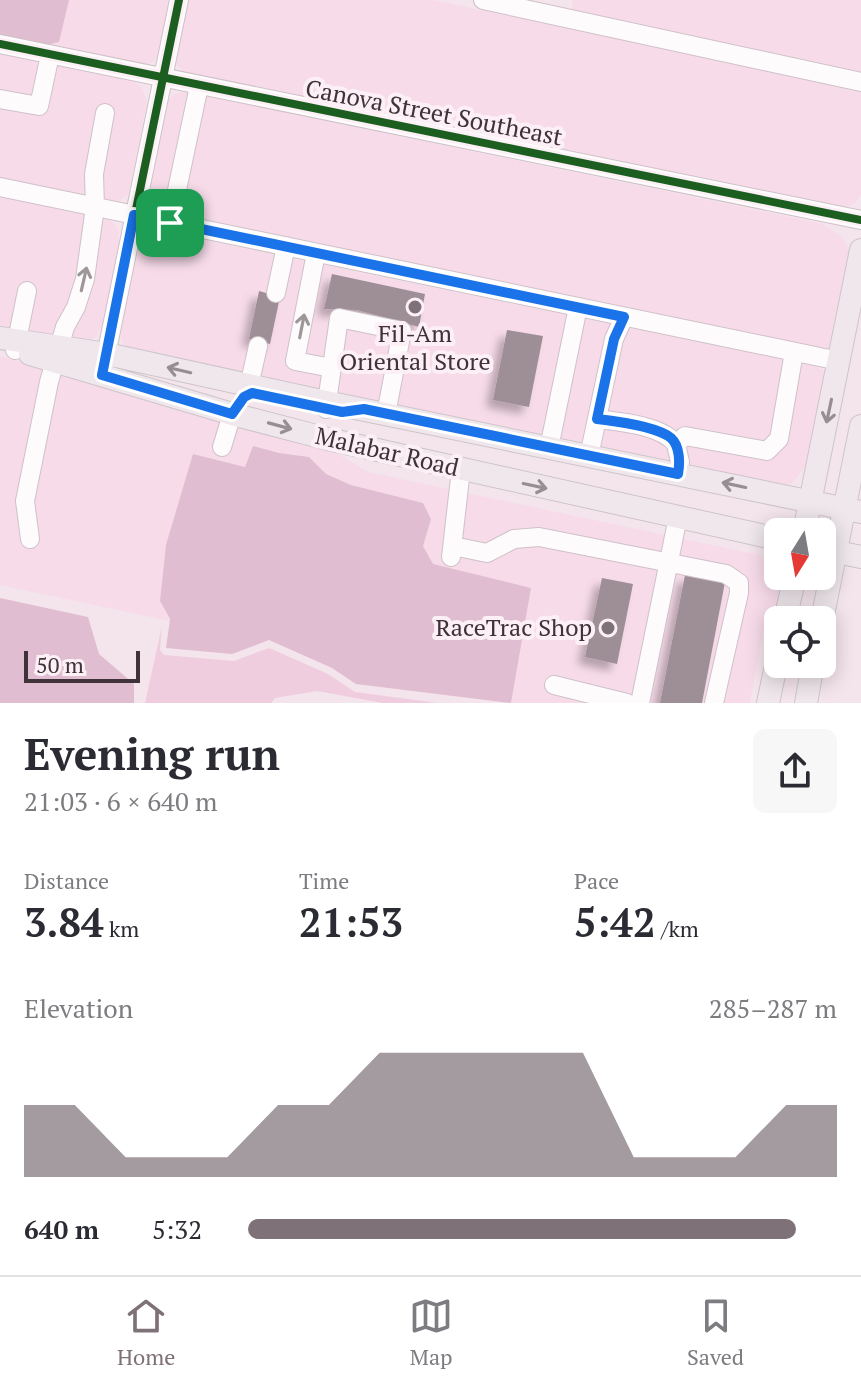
<!DOCTYPE html>
<html lang="en">
<head>
<meta charset="utf-8">
<style>
  :root { --surface:#fff; --page:#f7f7f7; --text:#2b2b33; --muted:#7c7c81; --line:#e1e1e2; --accent:#7e7178 }
  body { margin:0; font-family:"PT Serif",serif; background:var(--page); color:var(--text); height:100vh; display:flex; flex-direction:column; font-size:30px; white-space:nowrap }
  * { box-sizing:border-box; margin:0 }
  p { font-size:26px; color:var(--muted) }
  .icon { flex:none; width:44px; height:44px; fill:none; stroke:currentColor; stroke-width:2; stroke-linecap:round; stroke-linejoin:round }
  .map { position:relative; height:703px; overflow:hidden }
  .drawer { display:flex; flex-direction:column; background:var(--surface); flex:1 }
  .drawer>* { flex:none }
  .needle { width:52px; rotate:191deg }
  .fabs { position:absolute; left:764px; top:518px; display:grid; gap:16px }
  .fabs a { display:grid; place-items:center; width:72px; height:72px; border-radius:12px; background:var(--surface); box-shadow:0 4px 20px #0003; font-size:40px }
  .scale { position:absolute; left:24px; bottom:20px; width:116px; box-sizing:border-box; padding-left:8px; border:4px solid #3f3339; border-top:0; font-size:22px; line-height:28px; white-space:nowrap; color:#3f3339; -webkit-text-stroke:6px #fcf0f6; paint-order:stroke }
  .pin { position:absolute; display:grid; place-items:center; width:68px; height:68px; color:#fff; margin:-34px; border-radius:16px; box-shadow:0 4px 12px #0006 }
  .round { display:grid; place-items:center; flex:none; width:84px; height:84px; border-radius:12px; background:var(--page) }
  .headline { display:flex; align-items:center; justify-content:space-between; height:136px; padding:0 24px }
  h1 { font-size:44px; font-weight:800; line-height:60px }
  .stats { display:grid; grid-template-columns:repeat(3,1fr); gap:12px; height:136px; padding:8px 24px }
  .stats div { display:grid; align-content:center }
  .stats b { font-size:40px; font-weight:800 }
  .stats small { font-size:22px; font-weight:400 }
  .stats p { font-size:22px }
  .chart { height:224px; padding:16px 24px }
  .chart p { display:flex; justify-content:space-between }
  .chart svg { width:100%; height:144px; margin-top:8px; fill:var(--accent); opacity:.7 }
  ul { padding:0 24px; list-style:none; font-size:26px }
  li { display:grid; grid-template-columns:128px 96px 1fr; align-items:center; height:60px }
  li i { height:20px; border-radius:10px; background:var(--accent) }
  .tabs { display:flex; justify-content:space-around; align-items:center; height:112px; border-top:2px solid var(--line); background:var(--surface); font-size:22px; color:var(--muted) }
  .tabs a { display:grid; justify-items:center; gap:4px }
  .tabs .selected { color:var(--accent) }
  .map>svg:first-child { display:block }
  .built { fill:#f7dbe9 }
  .green { fill:#efcddf }
  .forest { fill:#e0bdd0 }
  .building { fill:#9e8f97; filter:url(#shadow) }
  .lines { fill:none; stroke-linecap:round; stroke-linejoin:round }
  .minor-casing { stroke:#cfc1c8; stroke-width:20 }
  .major-casing { stroke:#cdc5c9; stroke-width:24 }
  .minor { stroke:#fdfbfc; stroke-width:18 }
  .major { stroke:#efe7eb; stroke-width:22 }
  .cycleway-casing { stroke:#fcf0f6; stroke-width:13 }
  .cycleway { stroke:#1b5e20; stroke-width:8 }
  .oneway { stroke:#9e979a }
  .oneway2 { stroke:#978d92 }
  .route-casing { stroke:#fff; stroke-width:16 }
  .route { stroke:#1a73e8; stroke-width:10 }
  .poi-dot { fill:#7e7178; stroke:#fcf0f6; stroke-width:3 }
  .labels { text-anchor:middle; stroke-width:8; stroke-linejoin:round; paint-order:stroke }
  .street-label { font-size:24px; fill:#3f3339; stroke:#fcf0f6 }
  .poi-label { font-size:24px; fill:#3f3339; stroke:#fcf0f6 }
</style>
</head>
<body>
<div class="map">
<svg width="861" height="703" viewBox="0 0 861 703">
  <defs>
    <filter id="shadow"><feDropShadow dx="-7" dy="7" stdDeviation="4" flood-color="#0004"/></filter>
  </defs>
  <rect width="100%" height="100%" fill="#f4e4ec"/>
  <path class="built" d="M0 0H169L158 56 154 61 143 67 0 38Z
    M186 0H433L765 70 861 93V195L854 204 838 210 185 74 175 63V55Z
    M573 0H861V78L571 13Z
    M0 52 125 78 134 81 142 88 147 102 128 195 119 201 107 203 0 181Z
    M187 92 823 224 843 238 849 249 850 257 831 347 826 350 150 211 145 204 167 101 177 93Z
    M0 195 82 212 111 221 116 226 119 231V247L103 322 97 336 84 345 0 334Z
    M149 229 815 366 826 372 808 463 792 483 781 487 134 357 122 342 120 325 137 242 142 234Z
    M0 356 326 447 368 472 759 555 768 560 777 572 781 586 777 606 763 632 750 703H511L531 588 432 564 423 546 431 519 423 503 351 485 326 474 309 457 279 453 253 446 246 467 193 454 160 601 170 621 0 585Z"/>
  <path class="green" d="M162 626 160 650 164 655 234 661 269 648 328 674 355 692 438 703H383L317 691 275 698 271 703H145Z"/>
  <path class="forest" d="M0 0H69L59 42 46 45 0 35Z
    M253 446 279 453 309 457 326 474 351 485 423 503 431 519 423 546 433 564 531 588 511 703 356 684 332 668 269 640 232 654 166 648 170 619 160 601 166 545 193 454 245 467Z
    M0 598 88 617 99 654 134 684V703H0Z"/>
  <path class="building" d="M332 274 425 294 419 327 357 310 324 309Z
    M259 291 280 297 270 344 249 339Z
    M507 330 543 336 529 407 493 400Z
    M685 575 725 582 702 703H660Z
    M602 578 633 584 617 664 585 657Z"/>
  <g class="lines">
    <defs>
      <path id="minor" d="M483 0 861 82
        M0 44 861 220
        M0 99 39 106 50 55
        M0 187 839 361
        M170 223 199 86
        M316 253 295 361 332 368
        M276 293 286 246
        M15 350 27 291
        M104 365 179 0
        M249 386 258 346
        M326 409 339 318 402 331 386 414
        M597 419C620 422 661 425 676 444
        M222 447 232 414
        M549 448 578 307
        M589 456 614 339 624 317
        M678 474 680 462 676 444 685 436 767 451 779 439 794 352
        M30 539 25 501 49 382 65 327 76 307 85 279 95 207 94 174 105 113
        M453 546 487 553 514 539 539 537 726 574 739 583V593L714 703
        M451 557 460 478 458 469
        M554 685 627 703
        M640 703 678 517"/>
      <path id="major" d="M0 338 107 354 326 402 861 512
        M30 354 232 414 328 439 778 539
        M804 532 861 250
        M823 549 861 557
        M785 620 795 576
        M822 620 861 426
        M768 703 778 656
        M806 703 813 664"/>
    </defs>
    <use href="#minor" class="minor-casing"/>
    <use href="#major" class="major-casing"/>
    <use href="#minor" class="minor"/>
    <use href="#major" class="major"/>
    <defs>
      <path id="cycleway" d="M0 44 861 220
        M102 375 179 0"/>
    </defs>
    <use href="#cycleway" class="cycleway-casing"/>
    <use href="#cycleway" class="cycleway"/>
  </g>
  <defs><path id="oneway-shaft" d="M-6 0H5M1.5-3L5.5 0L1.5 3" fill="none" stroke-width="1.6" stroke-linecap="round" stroke-linejoin="round" transform="scale(2)"/></defs>
  <g class="oneway">
    <use href="#oneway-shaft" transform="translate(84 279) rotate(-77)"/>
    <use href="#oneway-shaft" transform="translate(302 326) rotate(-79)"/>
  </g>
  <g class="oneway2">
    <use href="#oneway-shaft" transform="translate(179 370) rotate(-167)"/>
    <use href="#oneway-shaft" transform="translate(829 411) rotate(102)"/>
    <use href="#oneway-shaft" transform="translate(280 426) rotate(15)"/>
    <use href="#oneway-shaft" transform="translate(734 485) rotate(-168)"/>
    <use href="#oneway-shaft" transform="translate(535 486) rotate(12)"/>
  </g>
  <g class="lines">
    <defs>
      <path id="route" d="M134 215 624 317 614 339 597 419C615 421 658 427 671 438 680 446 680 463 678 474L364 409 342 412 252 393 244 397 232 414 102 375Z"/>
    </defs>
    <use href="#route" class="route-casing"/>
    <use href="#route" class="route"/>
  </g>
  <g class="poi-dot">
    <circle cx="415" cy="307" r="8"/>
    <circle cx="608" cy="628" r="8"/>
  </g>
  <g class="labels">
    <g class="street-label">
      <text transform="translate(434 113) rotate(11)" y="8">Canova Street Southeast</text>
      <text transform="translate(387 452) rotate(13)" y="8">Malabar Road</text>
    </g>
    <g class="poi-label">
      <text x="415" y="342">Fil-Am<tspan x="415" dy="28">Oriental Store</tspan></text>
      <text x="592" y="636" text-anchor="end">RaceTrac Shop</text>
    </g>
  </g>
</svg>
<div class="fabs">
<a><svg class="needle" viewBox="-14 -14 28 28"><path d="M0-13l5 13h-10z" fill="#e53935"/><path d="M0 13l5-13h-10z" fill="#7c7c81"/></svg></a>
<a><svg class="icon" aria-label="locate" viewBox="0 0 24 24"><circle cx="12" cy="12" r="6"/><path d="M12 2v4M12 18v4M2 12h4M18 12h4"/></svg></a>
</div>
<div class="scale">50 m</div>
<div class="pin" style="left:170px;top:223px;background:#1e9e55"><svg class="icon" aria-label="arrive" viewBox="0 0 24 24"><path d="M6 21V4h12l-3 4 3 4H6"/></svg></div>
</div>
<section class="drawer">
<div class="headline"><div><h1>Evening run</h1><p>21:03 · 6 × 640 m</p></div><a class="round"><svg class="icon" aria-label="share" viewBox="0 0 24 24"><path d="M12 15V3M7 8l5-5 5 5M5 13v7h14v-7"/></svg></a></div>
<div class="stats">
<div><p>Distance</p><b>3.84<small> km</small></b></div>
<div><p>Time</p><b>21:53</b></div>
<div><p>Pace</p><b>5:42<small> /km</small></b></div>
</div>
<div class="chart"><p><span>Elevation</span>285–287 m</p>
<svg viewBox="0 0 160 44" preserveAspectRatio="none"><path d="M0 44V22L10 22L20 38L30 38L40 38L50 22L60 22L70 6L80 6L90 6L100 6L110 6L120 38L130 38L140 38L150 22L160 22V44z"/></svg>
</div>
<ul>
<li><b>640 m</b>5:32<i style="width:93%"></i></li>
</ul>
</section>
<nav class="tabs">
<a class="selected"><svg class="icon" aria-label="home" viewBox="0 0 24 24"><path d="M3 11l9-7 9 7M6 9v11h12V9"/></svg>Home</a>
<a><svg class="icon" aria-label="map" viewBox="0 0 24 24"><path d="M3 6l6-2 6 2 6-2v14l-6 2-6-2-6 2zM9 4v14M15 6v14"/></svg>Map</a>
<a><svg class="icon" aria-label="saved" viewBox="0 0 24 24"><path d="M7 4h10v16l-5-4-5 4z"/></svg>Saved</a>
</nav>
</body>
</html>
